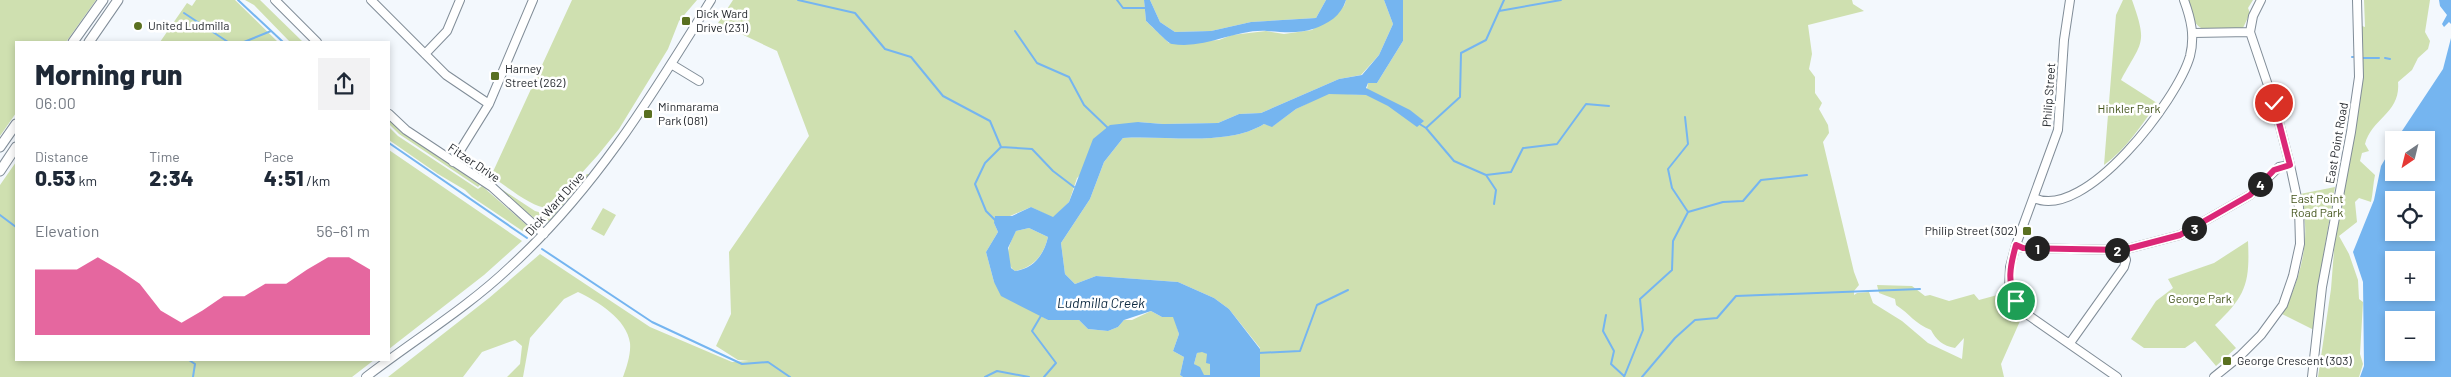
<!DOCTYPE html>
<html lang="en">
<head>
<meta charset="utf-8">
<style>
  :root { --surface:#fff; --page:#f2f2f3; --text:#1f2937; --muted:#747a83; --accent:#db2777 }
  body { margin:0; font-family:Barlow,sans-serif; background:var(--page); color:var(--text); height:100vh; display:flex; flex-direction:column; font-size:19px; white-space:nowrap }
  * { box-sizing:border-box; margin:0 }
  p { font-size:16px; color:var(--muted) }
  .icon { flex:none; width:28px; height:28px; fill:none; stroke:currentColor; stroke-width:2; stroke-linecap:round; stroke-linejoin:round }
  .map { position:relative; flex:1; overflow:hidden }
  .sheet { position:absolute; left:15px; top:41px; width:375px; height:320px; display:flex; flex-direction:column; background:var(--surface); border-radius:0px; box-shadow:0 2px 8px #0003 }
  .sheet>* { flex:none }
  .needle { width:32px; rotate:215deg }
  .buttons { position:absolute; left:2385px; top:131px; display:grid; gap:10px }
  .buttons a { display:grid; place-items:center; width:50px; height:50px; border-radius:0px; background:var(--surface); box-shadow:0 2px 8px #0003; font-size:25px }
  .pin { position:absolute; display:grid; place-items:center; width:42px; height:42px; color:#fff; margin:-21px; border:2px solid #fff; border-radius:50%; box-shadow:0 1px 5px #0007 }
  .km { position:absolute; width:25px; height:25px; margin:-12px; border-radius:50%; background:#222; color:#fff; font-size:14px; line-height:25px; text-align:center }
  .round { display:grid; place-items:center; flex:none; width:52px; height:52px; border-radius:0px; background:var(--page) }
  .head { display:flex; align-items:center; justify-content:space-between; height:85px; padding:0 20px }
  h1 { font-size:28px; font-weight:800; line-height:38px }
  .metrics { display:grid; grid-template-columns:repeat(3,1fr); gap:8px; height:85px; padding:5px 20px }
  .metrics div { display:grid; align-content:center }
  .metrics b { font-size:21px; font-weight:800 }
  .metrics small { font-size:14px; font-weight:400 }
  .metrics p { font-size:14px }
  .chart { height:140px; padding:10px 20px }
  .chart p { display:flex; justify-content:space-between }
  .chart svg { width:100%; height:90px; margin-top:5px; fill:var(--accent); opacity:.7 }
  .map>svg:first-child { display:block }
  .green { fill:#cfe0b0 }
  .water { fill:#75b5f0; fill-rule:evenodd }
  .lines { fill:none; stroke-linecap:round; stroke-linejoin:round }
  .stream { stroke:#75b5f0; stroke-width:2 }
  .minor-casing { stroke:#818d98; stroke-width:10 }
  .major-casing { stroke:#818d98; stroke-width:11 }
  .minor { stroke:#fff; stroke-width:8 }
  .major { stroke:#fff; stroke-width:9 }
  .route-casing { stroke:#fff; stroke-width:10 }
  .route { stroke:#db2777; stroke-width:6 }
  .poi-dot { fill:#5a7020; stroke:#fff; stroke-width:2 }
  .labels { text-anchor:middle; stroke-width:5; stroke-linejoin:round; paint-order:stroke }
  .poi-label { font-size:12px; fill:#272b30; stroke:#fff; text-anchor:start }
  .street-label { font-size:12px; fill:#272b30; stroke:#fff }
  .park-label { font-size:12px; fill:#45561e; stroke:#fff }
  .water-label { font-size:14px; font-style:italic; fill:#102c43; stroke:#fff }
</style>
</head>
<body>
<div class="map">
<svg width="2451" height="377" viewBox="0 0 2451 377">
  <rect width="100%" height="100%" fill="#f3f8fd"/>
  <path class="green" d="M0 0H96L66 42H16V113L0 136Z
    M196 0H235L278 42H160L187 3 192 6Z
    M245 0H260L303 42H290L254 5Z
    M572 0H697L679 21 668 49 619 129 598 155 550 208C534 210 505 185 491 176Z
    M733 0H1144L1146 21 1169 43 1219 40 1232 35 1266 31 1284 34 1312 30 1344 6 1346 0H1384L1393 24 1379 55 1361 75 1339 79 1261 113 1239 114 1218 123 1163 124 1138 122 1077 178 1069 202 1053 218 1031 207 994 223 998 232 986 252 994 282 1029 309 1048 320H1079L1088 329 1108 331 1118 327 1124 320H1132L1151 311 1162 317H1174L1179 334 1173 351 1184 357 1180 375 1183 377H623C627 366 631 354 630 343 627 319 597 301 578 292L564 299 530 338 523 377H507L520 364 522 346 515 340 482 352 463 377H388L489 298 540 254 650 327 732 362 749 361 738 360 716 346 731 314 729 252 809 136 777 51 718 23Z
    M1150 0H1326L1316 18 1251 22 1211 31 1175 32 1160 22Z
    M1403 0H1852L1853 4 1864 11 1808 25 1812 54 1809 69 1815 77V93L1822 103 1819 109 1828 125 1829 133 1823 142 1854 272 1859 285 1854 291V295L1857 293 1869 292 1873 303 1902 321 1928 343 1962 359 1964 338 1955 348C1943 346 1936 340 1931 330 1915 324 1910 314 1896 305L1895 299 1879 293 1877 285 1912 286 1925 296 1930 295 1949 301 1974 294 1979 300 2001 294 2020 321 2001 364 2004 377H1260V348L1229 309 1214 298 1178 282 1096 276 1075 284 1065 274 1061 243 1090 199 1104 162 1123 138C1165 135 1227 147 1264 124L1273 126 1296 109 1328 93 1366 95 1368 83H1377L1403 41Z
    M2123 0H2132C2148 45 2142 41 2121 80L2157 103C2142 125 2126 149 2104 165L2116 15Z
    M2188 0H2253L2248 8 2250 13 2243 28C2235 31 2227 30 2219 30 2193 31 2195 23 2188 0Z
    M2364 0H2430L2425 32 2430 41 2428 49 2418 58 2412 70 2398 82C2401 113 2372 118 2365 144L2369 151 2362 153 2360 161 2375 175C2373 184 2373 193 2371 202L2359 198 2355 202 2357 222 2339 236 2349 254 2358 280 2359 299 2363 302 2360 354 2363 364 2359 377H2318L2331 289 2335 238 2355 133 2361 78 2362 26 2365 27Z
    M389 120 401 132 480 185 478 187 399 134 389 124Z
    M389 127 398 136 478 189 482 186 530 228 531 235 524 232 472 197 465 190 438 174 389 140Z
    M389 150 522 241 484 275 389 349Z
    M16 162V360H374L352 377H0V185Z
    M587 174H590L547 223 539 222 486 179 535 211 542 213C560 210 573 186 587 174Z
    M2335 187 2318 287 2314 330 2282 314C2296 290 2307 253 2305 225 2304 214 2302 204 2300 194Z
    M603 208 616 215 604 236 591 229Z
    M1029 228 1048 237C1044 255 1033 268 1015 271 1002 261 1009 244 1016 231Z
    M2248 241C2250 283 2246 296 2215 325L2236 348 2216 366 2195 341 2185 348H2144L2131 339 2156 301 2173 288 2168 279 2214 263Z
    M1202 351 1207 354 1210 364V375L1204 376 1194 364 1197 353Z"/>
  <path class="water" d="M1144 0H1150L1160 22 1175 32 1211 31 1251 22 1316 18 1326 0H1346C1341 16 1328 24 1313 29 1298 34 1282 32 1267 31 1235 29 1204 50 1172 44 1167 43 1152 26 1146 21Z
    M1384 0H1403V41L1377 83H1368L1366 88 1410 110 1424 121 1417 127 1388 106 1366 95 1329 94 1296 109 1272 127 1264 124C1227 147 1166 135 1123 138L1104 162 1090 199 1061 243 1065 274 1075 284 1096 276 1178 282 1214 298 1229 309 1260 349V377H1183L1180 375 1184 357 1173 351 1179 334 1173 317H1162L1151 311 1124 320 1118 327 1108 331 1088 329 1079 320H1048L1001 296 994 282 986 252 998 232 994 223 995 216H1012L1031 207 1053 217 1069 202 1093 139 1110 125 1138 122 1163 124 1218 123 1239 114 1261 113 1339 79 1362 75 1379 55 1393 24ZM1029 228 1048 237C1044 255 1033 269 1015 271L1011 268 1008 248 1016 231ZM1202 352 1207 354 1206 363 1210 364V375H1204L1200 367 1194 364 1197 353Z
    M2439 0H2451V24L2449 22 2444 27 2442 24 2447 15 2440 6Z
    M2451 38V377H2360L2364 366 2363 282 2353 252 2374 200 2381 166 2394 144V172H2426V140H2396L2443 69ZM2394 200H2426V232H2394ZM2394 260H2426V292H2394ZM2394 320H2426V352H2394Z"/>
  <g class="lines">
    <path class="stream" d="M238 0 283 42
      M798 0 855 13 885 49 911 57 943 96 990 121 1001 147 985 163 975 184 986 211 996 221
      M1117 0 1123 8H1146
      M1499 11 1504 0
      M184 13 228 42
      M1015 31 1037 63 1069 77 1084 105 1109 129
      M244 42 271 31
      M2352 57H2353
      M2362 58H2379
      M2385 58 2390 59
      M1685 117 1688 144 1668 169 1672 188 1688 212
      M1418 123 1426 128 1460 97 1461 53 1486 40 1499 11 1561 0
      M1426 128 1454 161 1486 175 1511 172 1523 148 1557 144 1586 104 1609 106
      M389 143 527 238
      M1001 147 1032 149 1053 171 1074 187
      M1486 175 1496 190 1494 204
      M0 215 16 227
      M542 249 652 322 742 364 768 362 790 377
      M1042 314 1032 331 1056 363 1044 377
      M1606 315 1603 331 1614 351 1611 364 1624 376
      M1258 353 1300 351 1317 305 1348 290
      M189 360 195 364 193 377
      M985 377 997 371 1029 377
      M1624 377 1643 330 1640 299 1672 270 1673 241 1688 212 1723 202 1743 201 1761 180 1807 175
      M1642 377 1675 338 1695 320 1717 318 1736 296 1920 289"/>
    <defs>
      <path id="minor" d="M275 0 317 42
        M371 0 446 75 489 104
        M2070 0 2064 40 2058 130 2016 245 2010 267 2009 288 2016 301 2028 315 2117 377
        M2193 33 2250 32 2253 16 2261 0
        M425 54 447 31 460 0
        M671 64 699 81
        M389 114 406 130 492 187 544 234
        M453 162 489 104 533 0
        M2034 198C2085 222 2178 99 2190 56 2195 36 2191 19 2184 0
        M2016 245 2023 248 2123 250 2180 235 2250 195 2279 167 2290 165
        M2070 343 2124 267 2126 260 2123 250
        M366 377C414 340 467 308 511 266 596 188 651 97 711 0
        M2214 377 2240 356 2261 335 2283 305 2293 276 2300 244 2299 207 2290 165 2274 103 2250 32
        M2312 377 2322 287 2351 132 2359 77 2357 0"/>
      <path id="major" d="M73 42 103 0
        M89 42 118 0
        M0 147 16 124
        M0 171 16 147"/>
    </defs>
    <use href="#minor" class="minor-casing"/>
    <use href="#major" class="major-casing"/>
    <use href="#minor" class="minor"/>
    <use href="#major" class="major"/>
  </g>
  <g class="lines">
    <defs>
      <path id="route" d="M2016 301C2007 282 2010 266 2016 245L2023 248 2123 250 2180 235 2250 195 2274 170 2290 165 2274 103"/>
    </defs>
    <use href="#route" class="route-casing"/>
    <use href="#route" class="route"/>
  </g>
  <g class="poi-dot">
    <rect x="681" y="16" width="10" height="10" rx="2.5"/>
    <circle cx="138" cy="26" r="5"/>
    <rect x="490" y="71" width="10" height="10" rx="2.5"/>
    <rect x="643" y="109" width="10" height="10" rx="2.5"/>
    <rect x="2022" y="226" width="10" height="10" rx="2.5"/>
    <rect x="2222" y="356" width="10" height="10" rx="2.5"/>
  </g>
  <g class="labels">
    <g class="poi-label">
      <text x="696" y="18">Dick Ward<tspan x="696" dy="14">Drive (231)</tspan></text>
      <text x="148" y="30">United Ludmilla</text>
      <text x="505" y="73">Harney<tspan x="505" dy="14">Street (262)</tspan></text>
      <text x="658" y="111">Minmarama<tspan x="658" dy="14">Park (081)</tspan></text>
      <text x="2017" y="235" text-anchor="end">Philip Street (302)</text>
      <text x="2237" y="365">George Crescent (303)</text>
    </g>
    <g class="street-label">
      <text transform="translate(2049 95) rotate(-86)" y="4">Philip Street</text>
      <text transform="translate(2337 143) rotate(-80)" y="4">East Point Road</text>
      <text transform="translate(474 163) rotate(34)" y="4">Fitzer Drive</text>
      <text transform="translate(555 204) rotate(-48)" y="4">Dick Ward Drive</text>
    </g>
    <g class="park-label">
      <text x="2129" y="113">Hinkler Park</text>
      <text x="2317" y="203">East Point<tspan x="2317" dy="14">Road Park</tspan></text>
      <text x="2200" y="303">George Park</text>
    </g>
    <g class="water-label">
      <text x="1101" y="308">Ludmilla Creek</text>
    </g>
  </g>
</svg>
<div class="buttons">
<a><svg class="needle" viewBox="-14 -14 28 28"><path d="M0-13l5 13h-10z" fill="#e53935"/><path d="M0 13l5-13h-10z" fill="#747a83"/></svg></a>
<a><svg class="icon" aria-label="locate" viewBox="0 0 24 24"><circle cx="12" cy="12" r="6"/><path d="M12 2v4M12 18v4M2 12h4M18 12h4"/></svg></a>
<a>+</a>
<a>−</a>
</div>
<div class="pin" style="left:2016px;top:301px;background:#1e9e55"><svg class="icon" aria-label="arrive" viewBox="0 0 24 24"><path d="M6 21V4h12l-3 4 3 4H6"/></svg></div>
<div class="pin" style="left:2274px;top:103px;background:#d93025"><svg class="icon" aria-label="check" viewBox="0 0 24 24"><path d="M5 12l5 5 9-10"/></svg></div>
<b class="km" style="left:2037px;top:248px">1</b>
<b class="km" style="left:2117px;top:250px">2</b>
<b class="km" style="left:2194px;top:228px">3</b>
<b class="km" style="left:2260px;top:184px">4</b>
<section class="sheet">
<div class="head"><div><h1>Morning run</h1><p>06:00</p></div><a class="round"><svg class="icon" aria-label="share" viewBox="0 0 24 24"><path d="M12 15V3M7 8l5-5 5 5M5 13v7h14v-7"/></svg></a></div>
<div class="metrics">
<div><p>Distance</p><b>0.53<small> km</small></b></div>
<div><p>Time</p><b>2:34</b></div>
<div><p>Pace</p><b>4:51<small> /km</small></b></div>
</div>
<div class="chart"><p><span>Elevation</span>56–61 m</p>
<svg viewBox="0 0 160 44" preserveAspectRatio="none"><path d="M0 44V12L10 12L20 12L30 6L40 12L50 19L60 32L70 38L80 32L90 25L100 25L110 19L120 19L130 12L140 6L150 6L160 12V44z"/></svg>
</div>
</section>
</div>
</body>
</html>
